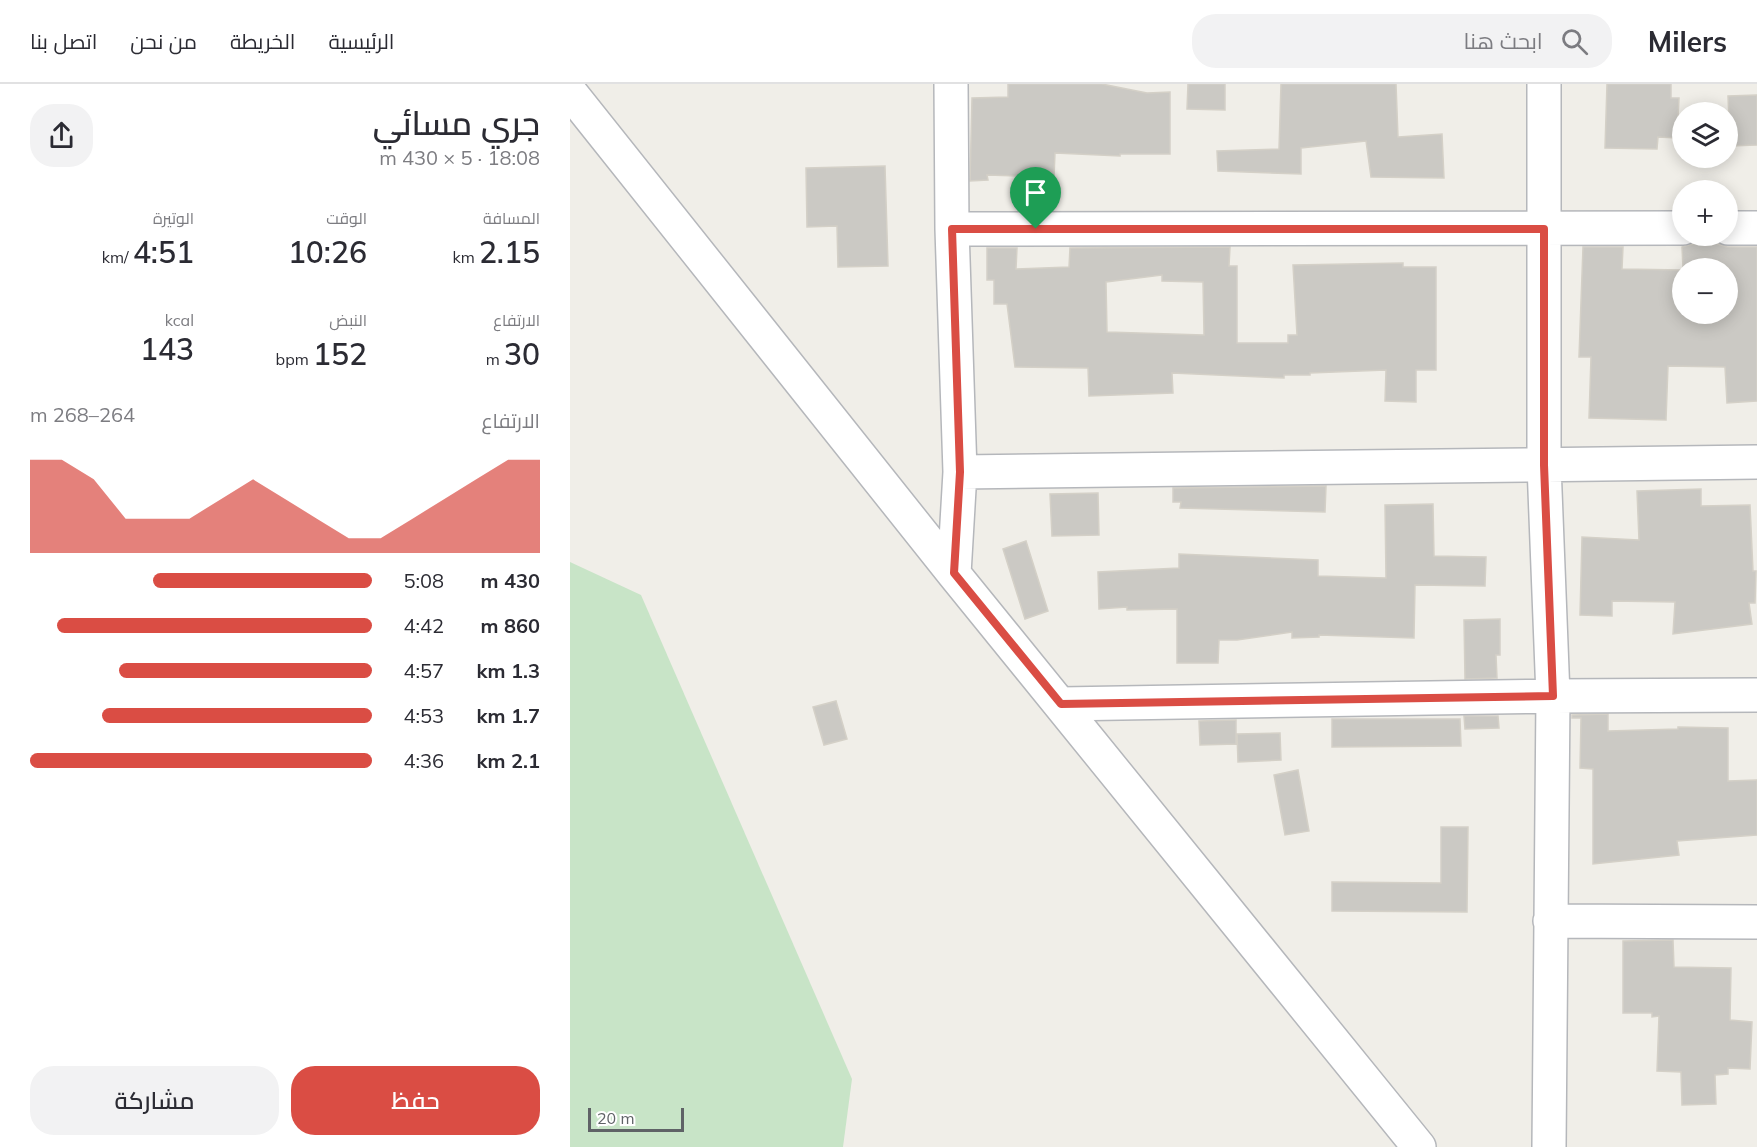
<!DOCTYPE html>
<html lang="ar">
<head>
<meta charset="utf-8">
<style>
  :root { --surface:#fff; --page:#f2f2f3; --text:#2b2b33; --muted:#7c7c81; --line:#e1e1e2; --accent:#da4d44 }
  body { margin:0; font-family:Mulish,Cairo,sans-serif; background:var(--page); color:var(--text); direction:rtl; height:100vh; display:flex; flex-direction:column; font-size:22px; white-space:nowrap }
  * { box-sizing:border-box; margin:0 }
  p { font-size:20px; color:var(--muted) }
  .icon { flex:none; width:33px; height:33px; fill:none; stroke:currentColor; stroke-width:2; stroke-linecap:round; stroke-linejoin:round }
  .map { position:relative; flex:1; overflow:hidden; direction:ltr }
  .drawer { display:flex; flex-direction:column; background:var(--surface); width:570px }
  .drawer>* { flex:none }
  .buttons { position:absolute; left:1102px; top:18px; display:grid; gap:12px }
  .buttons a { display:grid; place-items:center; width:66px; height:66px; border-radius:50%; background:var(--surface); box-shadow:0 3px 15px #0003; font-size:30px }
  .scale { position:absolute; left:18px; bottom:15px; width:96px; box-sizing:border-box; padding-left:6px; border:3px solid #5f6266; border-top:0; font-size:16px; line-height:21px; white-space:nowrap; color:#5f6266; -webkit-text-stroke:4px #fff; paint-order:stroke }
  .pin { position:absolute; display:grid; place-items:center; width:51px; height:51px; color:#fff; margin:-62px -26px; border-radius:50% 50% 50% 0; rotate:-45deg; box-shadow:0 0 6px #0007 }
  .pin .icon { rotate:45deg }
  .round { display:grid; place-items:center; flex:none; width:63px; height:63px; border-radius:24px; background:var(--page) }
  .head { display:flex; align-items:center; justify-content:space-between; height:102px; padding:0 30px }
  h1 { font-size:33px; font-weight:600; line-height:45px }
  .metrics { display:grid; grid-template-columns:repeat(3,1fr); gap:9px; height:102px; padding:6px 30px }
  .metrics div { display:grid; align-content:center }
  .metrics b { font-size:30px; font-weight:600 }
  .metrics small { font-size:16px; font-weight:400 }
  .metrics p { font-size:16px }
  .chart { height:168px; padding:12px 30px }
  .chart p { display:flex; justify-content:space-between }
  .chart svg { width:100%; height:108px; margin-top:6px; fill:var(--accent); opacity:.7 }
  .action { display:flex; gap:12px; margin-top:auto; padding:12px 30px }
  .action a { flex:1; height:69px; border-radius:24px; background:var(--accent); color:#fff; font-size:24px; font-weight:600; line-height:69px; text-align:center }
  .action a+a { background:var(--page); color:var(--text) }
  ul { padding:0 30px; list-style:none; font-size:20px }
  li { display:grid; grid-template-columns:96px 72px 1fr; align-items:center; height:45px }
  li i { height:15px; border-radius:8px; background:var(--accent) }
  header { display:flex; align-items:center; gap:36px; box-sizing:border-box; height:84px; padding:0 30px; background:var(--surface); border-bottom:2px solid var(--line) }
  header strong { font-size:28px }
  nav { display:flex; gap:33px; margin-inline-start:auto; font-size:21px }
  .search { width:420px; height:54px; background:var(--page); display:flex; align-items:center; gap:15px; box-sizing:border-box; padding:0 21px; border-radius:24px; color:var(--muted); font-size:22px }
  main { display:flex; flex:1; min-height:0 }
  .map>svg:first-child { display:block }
  .green { fill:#c8e4c7 }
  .building { fill:#cbc9c4; stroke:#d4d0c7; stroke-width:1.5; fill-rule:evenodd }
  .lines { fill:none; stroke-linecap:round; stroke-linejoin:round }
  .minor-casing { stroke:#b5b7bb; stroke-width:36 }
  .minor { stroke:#fff; stroke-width:33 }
  .route-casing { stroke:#fff; stroke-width:12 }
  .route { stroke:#da4d44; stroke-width:8 }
</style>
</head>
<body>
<header>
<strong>Milers</strong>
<div class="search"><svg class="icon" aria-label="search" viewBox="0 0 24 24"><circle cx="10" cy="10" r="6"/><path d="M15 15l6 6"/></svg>ابحث هنا</div>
<nav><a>الرئيسية</a><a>الخريطة</a><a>من نحن</a><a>اتصل بنا</a></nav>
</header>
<main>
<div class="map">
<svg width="1187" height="1063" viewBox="0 0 1187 1063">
  <rect width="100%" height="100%" fill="#f0eee8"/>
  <path class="green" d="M0 478 71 511 282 995 273 1063H0Z"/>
  <path class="building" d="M438 0H532L577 9 600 8V70H550V72L485 69 484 93 417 91 418 96 400 97 402 14 438 13Z
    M618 0H655V26L617 25Z
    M711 0H826L828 53 872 50 874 94 801 93 796 57 731 64V90L648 87 647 67 709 65Z
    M1037 0H1101V14H1109L1107 54 1088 53 1087 65 1035 64Z
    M1187 11V61L1160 62 1158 12Z
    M315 82 318 182 268 183 267 142 237 143 236 84Z
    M1130 152H1141L1148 160 1157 163H1187V317L1157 319 1155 283 1098 282 1096 336 1019 334 1021 273H1009L1013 163H1053L1052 185 1113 186V230H1158V184H1113L1112 163 1123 160Z
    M660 163 659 182H667V259H718V251H727L723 181 833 179V183H866V286H846V318L815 317 816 286 740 289V291H714V294L602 289 603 309 519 312 518 284 445 283 437 220H424V196H417V164H447L446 185 499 183 500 164ZM592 191V197L633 198 634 251 537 248 536 198Z
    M756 402 755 428 610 424 611 418H603V404Z
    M1131 405V422L1180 421 1183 487H1186L1185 519H1179L1182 540 1103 550 1105 518 1042 517V532L1010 531 1012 453 1069 456 1067 407Z
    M528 409 529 451 482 452 480 410Z
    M863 420 864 472 916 473 915 502 845 501 844 554 749 551V553L722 554V548L667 556H649L648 579H607V525L557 526V523L529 525 528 488 609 484V470L748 476V492L816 494 815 421Z
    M456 457 478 527 455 535 433 465Z
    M930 535V571H926L927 594 895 595 894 536Z
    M266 617 277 655 254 661 243 623Z
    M1038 630V647L1108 645V643L1158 644V697L1187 696V751L1107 757 1109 771 1023 780V685L1010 684 1011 634H1002V631Z
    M894 632H928L929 644 895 645Z
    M762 635H890L891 662 762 663Z
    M666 636V660L630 661 629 637Z
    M710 649 711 676 668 678 667 650Z
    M728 686 739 747 715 751 704 691Z
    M871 743H898L897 828 762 827V798L871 799Z
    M1103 856 1104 883 1161 884 1160 936 1182 938 1180 985 1158 984V990L1145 991 1146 1020 1112 1021 1111 988 1087 987 1089 932 1082 933V929H1053V857Z"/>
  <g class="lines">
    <defs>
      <path id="minor" d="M381 0 382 145 390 388 384 490
        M974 0V381L983 612 979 1063
        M0 8 384 490 849 1063
        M1158 144H1187
        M382 145 1113 144
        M390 388 1187 378
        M491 620 983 612 1187 611
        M980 837 1187 838"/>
    </defs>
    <use href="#minor" class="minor-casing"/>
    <use href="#minor" class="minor"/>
  </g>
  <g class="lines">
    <defs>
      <path id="route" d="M382 145H974V381L983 612 491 620 384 489 390 388Z"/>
    </defs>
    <use href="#route" class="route-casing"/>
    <use href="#route" class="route"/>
  </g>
</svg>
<div class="buttons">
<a><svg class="icon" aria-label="layers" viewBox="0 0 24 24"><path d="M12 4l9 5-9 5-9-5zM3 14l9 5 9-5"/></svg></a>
<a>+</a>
<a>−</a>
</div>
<div class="scale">20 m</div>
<div class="pin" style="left:466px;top:145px;background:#1e9e55"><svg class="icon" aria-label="arrive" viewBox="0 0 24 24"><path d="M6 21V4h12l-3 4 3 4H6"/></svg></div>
</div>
<section class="drawer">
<div class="head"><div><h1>جري مسائي</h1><p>18:08 · 5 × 430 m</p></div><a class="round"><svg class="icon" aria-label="share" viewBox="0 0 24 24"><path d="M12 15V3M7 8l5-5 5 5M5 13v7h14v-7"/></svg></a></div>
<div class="metrics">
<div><p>المسافة</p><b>2.15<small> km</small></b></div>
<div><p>الوقت</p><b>10:26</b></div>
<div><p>الوتيرة</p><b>4:51<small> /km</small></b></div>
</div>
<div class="metrics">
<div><p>الارتفاع</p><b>30<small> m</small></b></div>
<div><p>النبض</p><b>152<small> bpm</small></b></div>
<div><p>kcal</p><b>143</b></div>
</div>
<div class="chart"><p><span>الارتفاع</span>264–268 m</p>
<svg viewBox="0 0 160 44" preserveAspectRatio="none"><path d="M0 44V6L10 6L20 14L30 30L40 30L50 30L60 22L70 14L80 22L90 30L100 38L110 38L120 30L130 22L140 14L150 6L160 6V44z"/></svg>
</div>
<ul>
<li><b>430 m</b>5:08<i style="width:64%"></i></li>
<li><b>860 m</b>4:42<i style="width:92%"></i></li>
<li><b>1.3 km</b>4:57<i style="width:74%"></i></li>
<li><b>1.7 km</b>4:53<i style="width:79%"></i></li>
<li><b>2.1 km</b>4:36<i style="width:100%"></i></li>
</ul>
<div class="action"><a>حفظ</a><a>مشاركة</a></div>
</section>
</main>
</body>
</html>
